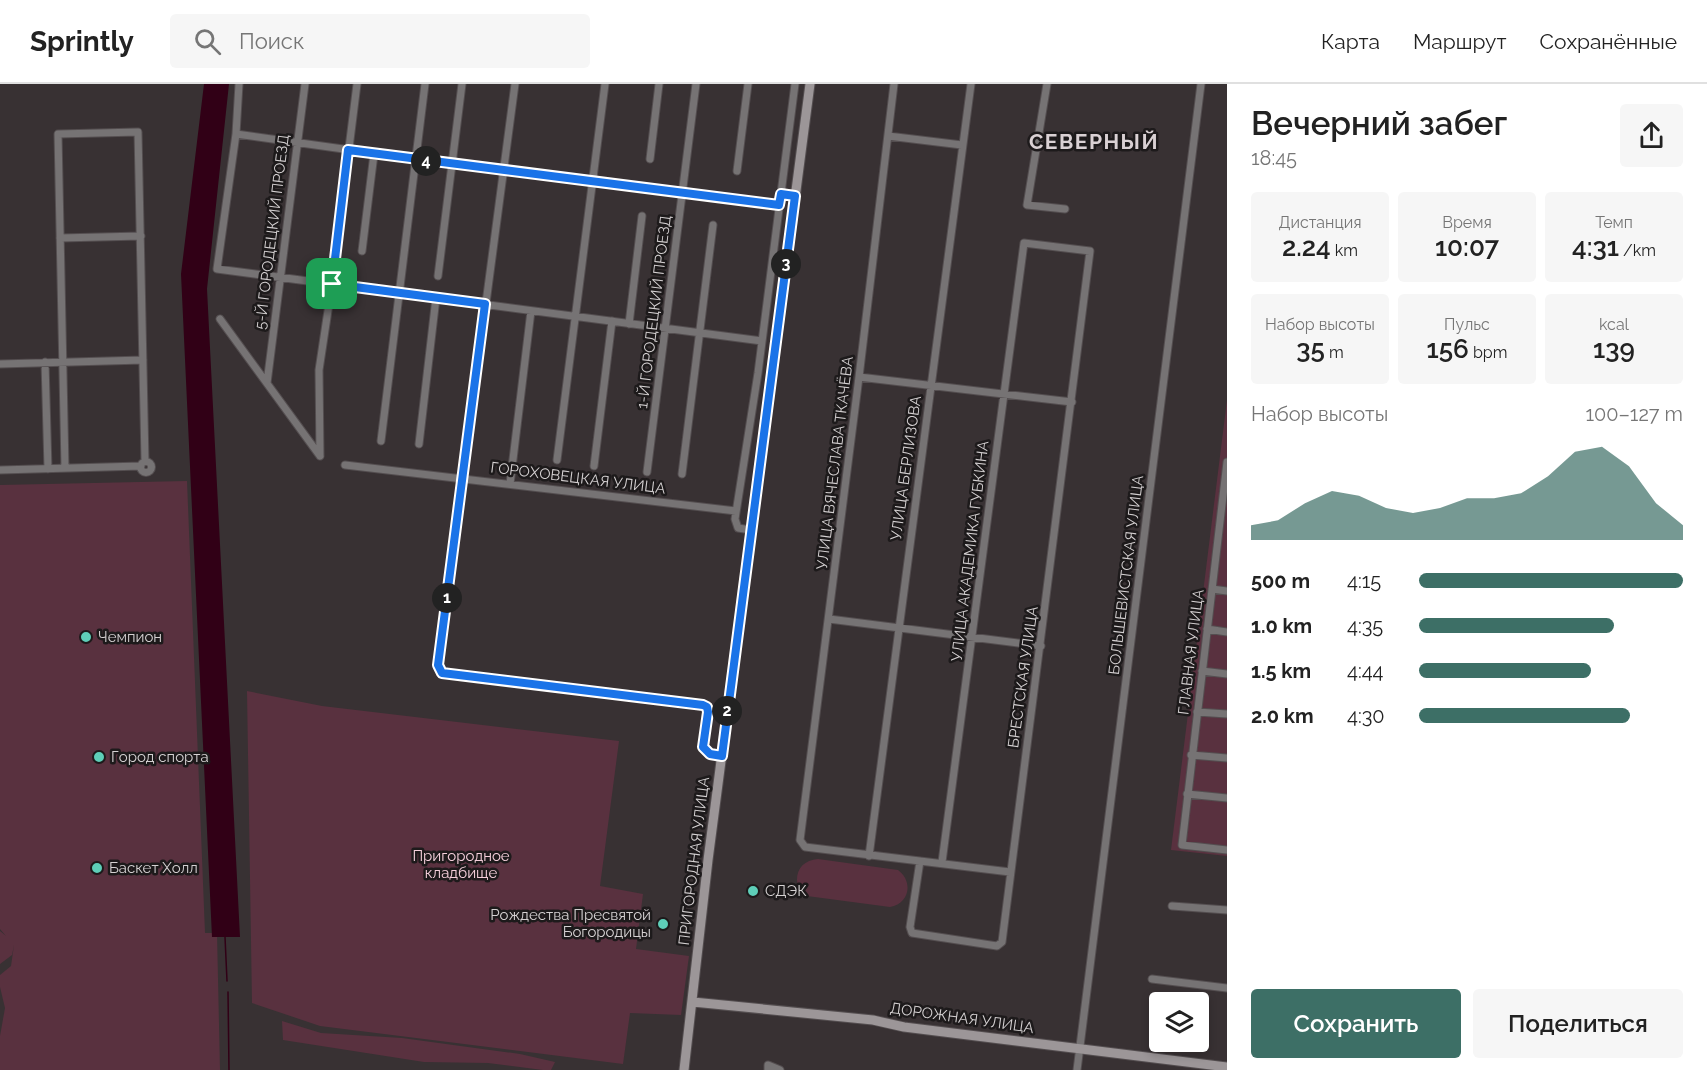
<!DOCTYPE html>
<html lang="ru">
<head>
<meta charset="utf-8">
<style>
  :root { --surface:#fff; --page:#f6f6f6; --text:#222; --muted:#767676; --line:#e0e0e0; --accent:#3d6f66 }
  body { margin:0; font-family:Raleway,sans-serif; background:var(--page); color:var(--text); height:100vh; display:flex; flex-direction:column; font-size:22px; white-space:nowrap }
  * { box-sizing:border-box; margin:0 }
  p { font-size:20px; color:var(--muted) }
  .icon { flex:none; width:33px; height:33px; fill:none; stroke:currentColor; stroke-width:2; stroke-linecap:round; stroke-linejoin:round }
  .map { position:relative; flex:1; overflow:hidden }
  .side { display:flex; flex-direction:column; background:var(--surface); width:480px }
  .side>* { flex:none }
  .controls { position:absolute; left:1149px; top:908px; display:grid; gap:12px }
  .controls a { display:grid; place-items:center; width:60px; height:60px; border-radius:6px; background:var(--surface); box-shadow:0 3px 9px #0003; font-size:30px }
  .pin { position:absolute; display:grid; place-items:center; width:51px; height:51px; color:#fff; margin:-26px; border-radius:12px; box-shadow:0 3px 9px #0006 }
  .km { position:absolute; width:30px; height:30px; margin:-15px; border-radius:50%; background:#222; color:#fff; font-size:16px; line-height:30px; text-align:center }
  .round { display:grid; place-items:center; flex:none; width:63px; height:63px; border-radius:6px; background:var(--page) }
  .head { display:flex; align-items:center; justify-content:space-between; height:102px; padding:0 24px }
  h1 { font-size:33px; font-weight:600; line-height:45px }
  .figures { display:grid; grid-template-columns:repeat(3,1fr); gap:9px; height:102px; padding:6px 24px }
  .figures div { display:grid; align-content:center; border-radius:6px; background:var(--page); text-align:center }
  .figures b { font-size:26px; font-weight:600 }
  .figures small { font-size:16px; font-weight:400 }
  .figures p { font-size:16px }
  .chart { height:168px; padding:12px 24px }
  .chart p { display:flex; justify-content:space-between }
  .chart svg { width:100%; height:108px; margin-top:6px; fill:var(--accent); opacity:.7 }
  .cta { display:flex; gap:12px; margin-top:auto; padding:12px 24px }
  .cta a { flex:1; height:69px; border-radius:6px; background:var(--accent); color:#fff; font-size:24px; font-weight:600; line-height:69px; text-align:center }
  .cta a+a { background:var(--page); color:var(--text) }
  ul { padding:0 24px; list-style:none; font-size:20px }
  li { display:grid; grid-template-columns:96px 72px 1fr; align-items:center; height:45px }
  li i { height:15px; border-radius:8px; background:var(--accent) }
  header { display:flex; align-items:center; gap:36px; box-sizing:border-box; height:84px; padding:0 30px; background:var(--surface); border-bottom:2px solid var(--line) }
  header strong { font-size:28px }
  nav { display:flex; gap:33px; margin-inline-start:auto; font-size:21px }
  .search { width:420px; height:54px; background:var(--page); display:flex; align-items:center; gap:15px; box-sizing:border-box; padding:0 21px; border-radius:6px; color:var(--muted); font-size:22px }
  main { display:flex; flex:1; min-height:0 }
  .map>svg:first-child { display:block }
  .green { fill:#59313f }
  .water { fill:#310016 }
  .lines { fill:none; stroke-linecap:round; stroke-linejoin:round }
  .stream { stroke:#310016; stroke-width:1.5 }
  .street-casing { stroke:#544e50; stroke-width:9 }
  .secondary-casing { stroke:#544e50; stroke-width:11 }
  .street { stroke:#767374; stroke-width:7 }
  .secondary { stroke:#9c9698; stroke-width:9 }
  .route-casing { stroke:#fff; stroke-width:12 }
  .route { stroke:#1a73e8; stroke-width:8 }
  .poi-dot { fill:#5eceb8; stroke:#1d1a1b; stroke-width:2 }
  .labels { text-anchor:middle; stroke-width:5; stroke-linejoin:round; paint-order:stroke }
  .street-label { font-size:15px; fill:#d5d1d2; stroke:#1d1a1b }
  .poi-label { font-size:15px; fill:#d5d1d2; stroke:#1d1a1b; text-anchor:start }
  .park-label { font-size:15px; fill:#f5cfdb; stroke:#1d1a1b }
  .district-label { font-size:21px; font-weight:bold; letter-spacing:1.5px; fill:#dad1d4; stroke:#1d1a1b }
</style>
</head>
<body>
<header>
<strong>Sprintly</strong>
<div class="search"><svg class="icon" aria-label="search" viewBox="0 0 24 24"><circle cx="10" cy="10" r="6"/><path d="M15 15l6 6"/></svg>Поиск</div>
<nav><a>Карта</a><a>Маршрут</a><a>Сохранённые</a></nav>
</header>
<main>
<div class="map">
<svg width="1227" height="986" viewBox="0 0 1227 986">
  <rect width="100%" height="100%" fill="#383133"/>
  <path class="green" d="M1227 316V772L1171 766Z
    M187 397 205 849H217L220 986H0V952L5 924 0 903V891L11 882 14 861 12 871 0 880V847L6 852 0 845V401Z
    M247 607 322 622 619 657 600 802 643 810 636 865 689 872 681 931 630 929 623 980 320 942 252 919Z
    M818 775 898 786C914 798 909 820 890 823L807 812 798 803C794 788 802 776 818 775Z
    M282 937 321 949 402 954 520 970 555 978 551 986H543L488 979 424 978 283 956Z"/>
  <path class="water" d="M204 0H229L207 205 240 853H212L181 190Z"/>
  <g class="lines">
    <path class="stream" d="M225 853 227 897
      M228 908 229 986"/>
    <defs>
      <path id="street" d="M239 0 236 50 217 185 762 257
        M515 0 438 581 442 589 703 621 707 623 709 628 703 663 710 670 722 672
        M894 0 859 293 800 756 805 763 1010 788
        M1047 0 1027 121 1065 125
        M236 50 415 75 779 121
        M888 52 962 61
        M650 75 659 0
        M737 87 748 0
        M60 154 141 152
        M362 167 374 70
        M438 192 462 0
        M220 235 320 372
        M629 240 642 132
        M45 278 48 385
        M0 280 143 276
        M859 293 1072 318
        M267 299 305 0
        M381 357 425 0
        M419 360 436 214
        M320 372 319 286 332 200 357 0
        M557 376 605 0
        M140.5 383a5.5 5.5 0 1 1 11 0a5.5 5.5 0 1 1-11 0Z
        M1227 378 1182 761 1227 766
        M345 381 736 427
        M594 382 612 237
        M65 384 58 50 138 48 145 377
        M0 386 141 382
        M647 388 696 0
        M682 390 713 141
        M510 400 531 227
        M751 446 738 444 735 435 758 289 795 0
        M1212 505 1227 507
        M829 535 1041 562
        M1207 545 1227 548
        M1202 587 1227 590
        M1197 628 1227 630
        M1191 671 1227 674
        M1187 710 1227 714
        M869 772 971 0
        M920 777 910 843 912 849 997 862 1002 858 1090 167 1024 159 942 778
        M1172 822 1227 826
        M1152 895 1227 904
        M768 986V981L780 986
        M1077 986 1201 0"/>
      <path id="secondary" d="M693 918 873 936 904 943 1227 983
        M684 986 708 776 810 0"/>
    </defs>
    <use href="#street" class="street-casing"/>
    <use href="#secondary" class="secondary-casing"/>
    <use href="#street" class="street"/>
    <use href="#secondary" class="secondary"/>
  </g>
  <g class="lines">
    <defs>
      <path id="route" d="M348 66 779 121 781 110 795 112 722 672 710 670 703 663 708 628 707 623 703 621 442 589 438 581 485 220 332 200Z"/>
    </defs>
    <use href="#route" class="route-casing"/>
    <use href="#route" class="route"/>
  </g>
  <g class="poi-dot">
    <circle cx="86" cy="553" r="6"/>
    <circle cx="99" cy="673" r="6"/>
    <circle cx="97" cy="784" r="6"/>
    <circle cx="753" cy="807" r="6"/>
    <circle cx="663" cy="840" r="6"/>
  </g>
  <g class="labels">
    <g class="street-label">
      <text transform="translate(272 148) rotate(-83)" y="5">5-Й ГОРОДЕЦКИЙ ПРОЕЗД</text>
      <text transform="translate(654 228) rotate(-83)" y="5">1-Й ГОРОДЕЦКИЙ ПРОЕЗД</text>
      <text transform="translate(835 379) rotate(-83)" y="5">УЛИЦА ВЯЧЕСЛАВА ТКАЧЁВА</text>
      <text transform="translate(906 384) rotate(-82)" y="5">УЛИЦА БЕРЛИЗОВА</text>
      <text transform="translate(578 394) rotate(7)" y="5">ГОРОХОВЕЦКАЯ УЛИЦА</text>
      <text transform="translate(970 467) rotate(-83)" y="5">УЛИЦА АКАДЕМИКА ГУБКИНА</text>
      <text transform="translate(1126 491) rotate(-83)" y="5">БОЛЬШЕВИСТСКАЯ УЛИЦА</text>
      <text transform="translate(1191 568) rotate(-83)" y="5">ГЛАВНАЯ УЛИЦА</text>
      <text transform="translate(1023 593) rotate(-82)" y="5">БРЕСТСКАЯ УЛИЦА</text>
      <text transform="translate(694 777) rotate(-83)" y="5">ПРИГОРОДНАЯ УЛИЦА</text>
      <text transform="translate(962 934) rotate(8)" y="5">ДОРОЖНАЯ УЛИЦА</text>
    </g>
    <g class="poi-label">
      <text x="98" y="558">Чемпион</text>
      <text x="111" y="678">Город спорта</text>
      <text x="109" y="789">Баскет Холл</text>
      <text x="765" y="812">СДЭК</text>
      <text x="651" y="836" text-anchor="end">Рождества Пресвятой<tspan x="651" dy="17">Богородицы</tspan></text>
    </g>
    <g class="park-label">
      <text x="461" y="777">Пригородное<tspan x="461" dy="17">кладбище</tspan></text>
    </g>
    <g class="district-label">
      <text x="1094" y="65">СЕВЕРНЫЙ</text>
    </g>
  </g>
</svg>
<div class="controls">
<a><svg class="icon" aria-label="layers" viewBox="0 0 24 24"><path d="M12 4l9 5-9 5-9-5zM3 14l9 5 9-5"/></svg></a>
</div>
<div class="pin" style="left:332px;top:200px;background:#1e9e55"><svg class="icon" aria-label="arrive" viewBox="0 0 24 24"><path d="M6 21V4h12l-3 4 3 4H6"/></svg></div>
<b class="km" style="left:447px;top:514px">1</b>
<b class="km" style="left:727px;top:627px">2</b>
<b class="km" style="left:786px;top:180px">3</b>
<b class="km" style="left:426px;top:77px">4</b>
</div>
<section class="side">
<div class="head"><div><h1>Вечерний забег</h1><p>18:45</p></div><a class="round"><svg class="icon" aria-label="share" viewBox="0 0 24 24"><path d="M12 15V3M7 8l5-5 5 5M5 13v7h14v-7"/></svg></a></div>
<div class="figures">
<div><p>Дистанция</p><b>2.24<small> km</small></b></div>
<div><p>Время</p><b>10:07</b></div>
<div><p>Темп</p><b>4:31<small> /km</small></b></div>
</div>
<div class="figures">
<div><p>Набор высоты</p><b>35<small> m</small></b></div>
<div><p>Пульс</p><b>156<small> bpm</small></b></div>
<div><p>kcal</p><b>139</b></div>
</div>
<div class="chart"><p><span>Набор высоты</span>100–127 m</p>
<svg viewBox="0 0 160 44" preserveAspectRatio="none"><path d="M0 44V38L10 36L20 29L30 24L40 26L50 31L60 33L70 31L80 27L90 27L100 25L110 18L120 8L130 6L140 14L150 29L160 38V44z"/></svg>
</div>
<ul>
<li><b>500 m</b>4:15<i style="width:100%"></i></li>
<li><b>1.0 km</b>4:35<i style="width:74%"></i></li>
<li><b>1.5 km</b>4:44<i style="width:65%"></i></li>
<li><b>2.0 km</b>4:30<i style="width:80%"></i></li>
</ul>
<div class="cta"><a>Сохранить</a><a>Поделиться</a></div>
</section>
</main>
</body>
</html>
